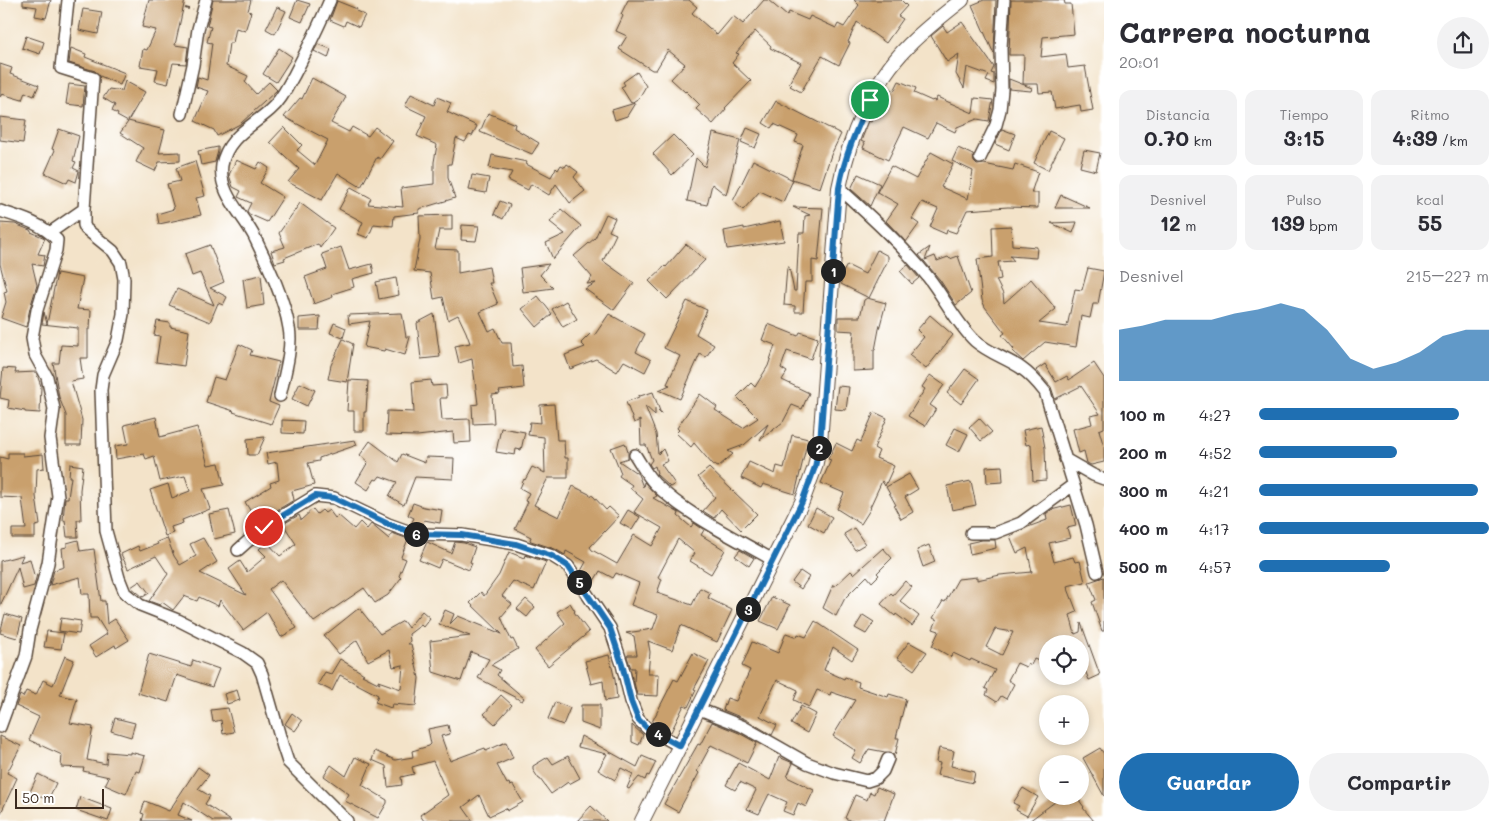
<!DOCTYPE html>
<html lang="es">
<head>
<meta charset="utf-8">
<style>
  :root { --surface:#fff; --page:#f2f2f3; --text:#2b2b33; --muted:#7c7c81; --accent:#1f6fb2 }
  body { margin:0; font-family:Mali,sans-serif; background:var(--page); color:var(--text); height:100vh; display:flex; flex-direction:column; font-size:19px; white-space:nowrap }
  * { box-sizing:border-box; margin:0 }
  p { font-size:16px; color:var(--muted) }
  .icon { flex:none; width:28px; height:28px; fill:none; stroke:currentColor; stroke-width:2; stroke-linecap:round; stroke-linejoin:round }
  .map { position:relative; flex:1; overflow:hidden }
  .panel { display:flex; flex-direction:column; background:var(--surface); width:400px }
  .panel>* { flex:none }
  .buttons { position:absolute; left:1039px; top:635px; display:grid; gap:10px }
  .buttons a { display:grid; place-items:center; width:50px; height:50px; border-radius:50%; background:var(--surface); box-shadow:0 2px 8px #0003; font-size:25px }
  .scale { position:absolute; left:15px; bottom:12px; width:89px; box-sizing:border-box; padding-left:5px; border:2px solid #3b2a1e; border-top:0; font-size:14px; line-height:18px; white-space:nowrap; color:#3b2a1e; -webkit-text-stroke:4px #fff; paint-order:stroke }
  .pin { position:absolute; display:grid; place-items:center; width:42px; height:42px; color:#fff; margin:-21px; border:2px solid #fff; border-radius:50%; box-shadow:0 1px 5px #0007 }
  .km { position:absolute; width:25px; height:25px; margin:-12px; border-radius:50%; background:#222; color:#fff; font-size:14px; line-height:25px; text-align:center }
  .round { display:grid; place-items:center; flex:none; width:52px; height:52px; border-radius:26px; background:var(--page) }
  .head { display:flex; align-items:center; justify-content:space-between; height:85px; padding:0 15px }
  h1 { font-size:28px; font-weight:700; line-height:38px }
  .stats { display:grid; grid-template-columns:repeat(3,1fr); gap:8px; height:85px; padding:5px 15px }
  .stats div { display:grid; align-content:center; border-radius:12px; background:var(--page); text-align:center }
  .stats b { font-size:21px; font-weight:700 }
  .stats small { font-size:14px; font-weight:400 }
  .stats p { font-size:14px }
  .chart { height:140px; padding:10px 15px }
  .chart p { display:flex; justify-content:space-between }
  .chart svg { width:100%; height:90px; margin-top:5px; fill:var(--accent); opacity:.7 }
  .primary-button { display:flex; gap:10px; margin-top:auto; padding:10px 15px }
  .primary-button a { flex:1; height:58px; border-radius:30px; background:var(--accent); color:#fff; font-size:20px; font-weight:700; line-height:58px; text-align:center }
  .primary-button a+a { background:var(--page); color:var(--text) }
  ul { padding:0 15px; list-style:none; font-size:16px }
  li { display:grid; grid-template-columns:80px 60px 1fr; align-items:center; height:38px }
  li i { height:12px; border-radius:6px; background:var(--accent) }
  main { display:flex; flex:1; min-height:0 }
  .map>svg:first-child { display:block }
  .building { fill:#c9a06d; fill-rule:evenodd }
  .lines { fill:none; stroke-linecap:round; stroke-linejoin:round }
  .minor-casing { stroke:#574638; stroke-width:14 }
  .tertiary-casing { stroke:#574638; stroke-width:16 }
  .path { stroke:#574638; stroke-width:2; stroke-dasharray:4 4; stroke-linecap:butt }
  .minor { stroke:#fff; stroke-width:11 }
  .tertiary { stroke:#fff; stroke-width:14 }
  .route-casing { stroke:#fff; stroke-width:10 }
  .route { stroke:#1f6fb2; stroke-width:6 }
</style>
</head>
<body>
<main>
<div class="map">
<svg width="1104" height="821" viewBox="0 0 1104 821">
  <rect width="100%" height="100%" fill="#fff"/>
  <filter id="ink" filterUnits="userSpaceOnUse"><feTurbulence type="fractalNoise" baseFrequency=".02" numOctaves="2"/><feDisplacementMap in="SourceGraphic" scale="10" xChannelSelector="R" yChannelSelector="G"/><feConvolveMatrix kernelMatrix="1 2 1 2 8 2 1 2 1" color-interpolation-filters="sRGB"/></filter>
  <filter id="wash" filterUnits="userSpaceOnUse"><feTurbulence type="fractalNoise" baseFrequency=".0096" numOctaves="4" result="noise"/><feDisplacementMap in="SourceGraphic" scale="20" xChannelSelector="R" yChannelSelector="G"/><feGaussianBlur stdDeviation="1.12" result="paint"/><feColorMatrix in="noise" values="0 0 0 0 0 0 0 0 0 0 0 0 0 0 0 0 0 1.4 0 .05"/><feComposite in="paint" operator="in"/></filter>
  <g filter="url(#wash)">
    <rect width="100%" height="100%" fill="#f3e3c9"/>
    <g id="blocks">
      <path class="building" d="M23 0H51L46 18 35 16 37 7 23 5Z
        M149 0H185L175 45 188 47 186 64 173 63 168 84 155 81 158 69 140 66 143 49 147 50 156 30 142 27Z
        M213 0H251L248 11 251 12 245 31 236 28 233 43H229L226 66 248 76 245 82 256 94 269 82 277 90 240 124 217 136 214 130 195 121 208 91 196 87 198 77 207 80 212 43 207 42 211 27 207 26Z
        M297 0 310 4 302 22 290 17Z
        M628 0H689L697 7 692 13 717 35 733 16 743 24 764 0H768L787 16 789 12 808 20 810 16 836 28 838 24 844 27 859 5 854 0H901L907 6 898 16 903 19 886 43 857 22 848 42 850 43 839 65 822 56 801 92 790 86 792 84 789 83 801 63 770 48 771 46 755 31 736 53 739 54 732 63 751 81 725 108 726 109 713 124 696 109 700 105 686 91 685 92 671 79 685 64 668 50 656 70H652L619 49 627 36 616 31 623 16 621 14Z
        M984 0H996L994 54 972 5Z
        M1011 0H1064L1065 4H1071L1074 34 1043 37 1041 57 1066 54 1068 68 1085 66 1093 110 1081 112 1080 105 1055 109 1052 92 1039 93 1038 84H1023L1024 55H1009Z
        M337 1 357 9 356 11 365 15 359 27 346 21 344 26 330 20Z
        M277 7 286 11 275 34 266 29Z
        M83 9 102 12 98 34 79 30Z
        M962 22 994 67 991 73 994 74V84L986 81 989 75 967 67 964 88 956 74 959 54 947 62 931 36 943 26 947 32Z
        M26 36 44 42 40 54 22 48Z
        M318 44 331 49 328 58 314 51Z
        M71 48 86 54 85 57 125 73 120 85 100 76 95 71 69 63Z
        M279 48 292 57 276 82 263 74Z
        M0 64 12 68 10 74 39 85 34 96 25 92 22 100 2 94 0 97Z
        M637 72 646 86 639 98 631 103 621 87 625 85 623 82Z
        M312 78 346 97 331 123 349 132 352 127 368 136 375 127 393 141 380 159 377 157 361 187 338 173 322 200 288 182 299 169 270 142 284 127 302 145 297 150 315 165 328 140 284 117 300 98 302 99Z
        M1009 79 1032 88 1031 91 1009 89Z
        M125 81 145 92 128 121 165 130 159 153 180 152V161L159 162 155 171 136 162 143 148 120 133 128 122 117 116 118 114 112 111 115 105 103 98 109 89 122 91Z
        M899 81 916 88 914 93 932 101 933 100 935 101 937 97 973 113 975 98 993 100 989 121 977 119 957 127 955 132 936 123 928 138 904 127 888 160 863 148 865 143 861 141 869 121 871 122 888 88 894 91Z
        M69 84 85 86 83 106 66 104Z
        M411 94 434 105 437 97 451 103 447 112 477 126 472 136 469 135 465 142 456 138 451 164H448V178L455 198 419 209V213L394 216 393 226 374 224 368 238 358 234 363 222 339 209 351 187 371 198 368 204 403 207 401 188 434 184V162L437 145 417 136 426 116 405 106Z
        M776 101 841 134 831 155 820 188 792 179 803 145 795 142 798 135 774 124 771 128 763 123Z
        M635 103 627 116 615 120 612 110Z
        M488 113 515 124 514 128 539 143 532 154 480 132Z
        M0 117 26 120 23 143 0 140Z
        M747 128 761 134 755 148 741 142Z
        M59 129 79 136 73 161 76 162 73 168 79 171 76 182 69 179 67 183 45 173 55 150 52 149Z
        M1002 129 1015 134 1009 150 995 144Z
        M1049 131 1064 138 1048 170 1034 163Z
        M713 133 740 140 726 195 712 184 707 205 687 201 696 158 705 167Z
        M673 135 693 155 672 175 653 154Z
        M218 147V151L215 162 201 165 198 151Z
        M958 148 973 155 974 162 977 165 984 164 1013 170 1015 164 1038 172 1031 193H1038V208L1008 207 967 210 956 233 947 230 946 234 930 227 938 209 922 202 912 219 919 224 906 242 886 221 898 204 877 192 891 166 916 179 931 152 953 164 941 187 968 199 973 171 952 161Z
        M1084 150 1100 153 1096 171 1080 167Z
        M492 155 527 162 526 164 551 177 556 168 558 170 561 165 565 167 567 164 578 172 574 177 585 191 570 203 556 184 549 195 531 184 528 190 508 180 512 172 489 168Z
        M236 160 256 169 260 162 269 168 260 183 283 197 267 222 249 214 247 211 251 203 238 197 241 191 233 187 229 175Z
        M753 160 793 180 783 202 760 191 743 210 733 201Z
        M195 161 205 196 196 198 201 215 159 224 157 214 174 209 167 184 180 181 176 168Z
        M858 174 880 184 870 206 851 189Z
        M472 175 489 178 486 193 469 190Z
        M1061 195 1090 208H1055Z
        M500 201 510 205 503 219 494 214Z
        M300 203 334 228 320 248 318 244 284 258 285 260 275 263 271 251 285 247 279 233Z
        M793 207 823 208 818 261 812 260V282H805L803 312H795V306L784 305 787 267H789L794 291H796L799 233H804L805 216 810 215Z
        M561 209 581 226 553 259 546 243 565 234 550 222Z
        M606 214 615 218 609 231 616 234 603 261 634 283 614 310 585 289 596 283 587 284 592 277 574 256 595 238Z
        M452 215V230H439L435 249 458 250V273L489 267 492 283H489L498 304 480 312 489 331 495 328 502 343H511L513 367 522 366 524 388 499 391 500 394 492 395 494 423 473 424 472 405 478 404 472 359 459 363 455 346 470 343 466 332 458 315 448 320 443 297 434 299 430 273 414 271 420 239 419 216Z
        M780 221 784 241 727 249 724 231 744 227V229Z
        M1077 222 1073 233 1051 223Z
        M0 223 15 224 30 230 31 232 45 238 38 254 45 255 43 266 32 264 37 285 30 308 26 327 1 318 6 302 4 292 7 291 0 264Z
        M462 225 479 226 476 241 461 240Z
        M1011 226 1012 245 1037 247 1036 258 1010 256 1014 261 998 262 1001 279 996 280 1003 294 1004 303 1031 279 1056 309 1039 323 1067 327 1075 289 1082 290 1088 268 1104 271 1098 304H1093L1090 318 1081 316 1076 347 1045 342 1023 361 1012 351 1014 349 1002 335 1005 333 985 307 982 300 977 259 993 257 992 227Z
        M686 244 705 260 667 299 649 281 665 266 666 267Z
        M210 245 224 282 210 288 227 297 223 305 218 303 210 322 169 305 177 289 214 305 200 273 192 276 185 254Z
        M341 247 349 270 372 264 374 273 352 279 354 287 332 294 333 297 314 304 305 277 327 269 322 254Z
        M930 247 925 260 935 256 937 261 948 257 950 259 958 256 971 293 956 305 940 280 919 255Z
        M877 250 888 256V260L869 298 841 284V276L847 265 865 274Z
        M549 264 540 275 553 288 523 292 520 268Z
        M908 265 919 278 912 284 900 271Z
        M57 273 83 278 77 309 91 310 90 329H88V358H80L83 379 71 381 82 420 81 445H66V415L59 397 53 363H59L61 345 78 346V328L42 324 44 312 47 324Z
        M261 275 264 305 247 308 243 279Z
        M396 278 399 295 379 299 376 282Z
        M538 296 552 314 537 327 522 309Z
        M867 298 886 303 879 329 875 350H874V370L853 371V343L854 331 838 330V317H860L864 300Z
        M566 301 577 319 563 327 552 309Z
        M687 301 707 310 696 334 714 345 706 357 700 354 680 399 659 390 670 385 667 384 680 356 664 348Z
        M402 313 406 337H410L405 355 385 349 384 351 364 347 370 321 349 324 348 315Z
        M434 314 440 357 421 359 417 323Z
        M609 314 645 334 636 352 651 360 645 372 624 361 617 372 596 359 570 369 565 355 585 347 581 343 591 333 594 336Z
        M930 315 953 335 926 369 909 355 924 337 917 330Z
        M320 316 319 330H299V318Z
        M157 321 170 323V327L189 331 184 366 156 362 160 336 154 335Z
        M334 323 346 328 343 338 330 333Z
        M768 324 798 336 800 332 818 338 811 359 787 351 781 368 787 372 782 380 809 393 802 409 792 405 783 422 760 440 768 424 744 445 728 451 733 454 718 467 712 464 694 443 691 447 676 433 679 430 677 428 700 394 717 407 715 410 743 428 758 418 737 397 751 383 755 387 768 366 775 345 762 340Z
        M343 339 353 344 347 382 328 379 331 365Z
        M239 344 252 350 250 355 279 362 269 402 279 406 271 424 233 412 234 411 206 402 214 377 225 380Z
        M1094 363 1104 378V428L1099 430 1104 447V462L1091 465 1087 463 1084 451 1079 453 1073 429 1092 424 1090 416 1100 414 1081 386 1055 399 1051 387 1036 370 1045 364 1056 382 1067 376 1069 380Z
        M3 368 16 369 15 373 36 372 41 386 40 413 25 412V411L8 408 9 400 0 398Z
        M965 369 979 379 961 404 947 393Z
        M930 375 944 385 930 405 936 409 925 426 908 416 925 389 922 387Z
        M349 380 368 381 366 412H364V431H354V411H347Z
        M431 380 432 386 446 385 447 398H440L442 420 470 419 471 442 454 443 453 432 417 436 386 435 387 411 414 412 412 382Z
        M300 383 315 390 307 406 292 399Z
        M838 386 849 387 846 410 835 409Z
        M653 392 661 414 655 408V415L645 406 656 434 658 454 663 449 668 461 661 464 675 484 670 487 656 474 657 473 655 466 652 468 649 464 652 460 646 445H641L640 420 634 423 626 402 639 397V395L640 396Z
        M554 404 557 440H564L565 458H568V478H548L534 505 559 517 573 486 593 496 606 510 609 507 619 516 590 547 592 550 617 564 634 535 652 546 662 528 634 512 643 499 630 488 632 485 619 476 621 473 611 448 625 443 628 452V458L619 461 638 474 643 487 644 482 657 496 653 498 679 513 678 516 691 527 694 523 704 530 701 535 725 550 711 574 690 561 695 553 678 539 658 577 662 579 657 593 692 605 700 588 710 593 708 598 732 610 717 642 681 625 672 650 648 641 650 652 648 674H659L658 696 637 695 634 682 635 668H631L627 657 628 655H637L634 636 626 633 653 629 658 615 631 605 639 583 616 573 613 578 600 571 591 586 581 571 586 562 566 551 565 555 555 549 531 541 530 540 531 537 515 529 528 502 525 501 529 493 520 488 524 479 525 480 532 467 545 473 544 437 528 435 530 422 541 423 540 405Z
        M874 412 887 418 874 448 879 451 876 458 894 466 885 486 882 481 870 507 871 508 861 524 837 509 844 493 821 483 831 460 828 459 836 443 852 451 857 440 861 442Z
        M156 417 160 437 197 427 208 465 219 463 224 485 203 489 210 509 182 520 183 523 171 527 173 533 165 536 150 490 168 484 172 498 190 491 185 476 160 481 154 456 146 459 144 454 116 459 115 446 128 444 124 425Z
        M979 418 992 432 981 441 969 427Z
        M282 420 304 421 303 434 282 433Z
        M1041 426 1045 448 1046 480 1033 481 1031 444 1026 445 1023 430Z
        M501 428 525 432 521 450 516 449 515 455 496 452Z
        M955 428 968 434 959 452 946 445Z
        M792 435 808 439 795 494 763 484 761 488 741 478 749 462 775 474 777 466 784 468Z
        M265 437 257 455H248L247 439Z
        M355 440 357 445 319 458V461L308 463 314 485 292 491 294 500 257 522 245 502 271 486 270 483 279 480 277 462 268 464 266 453Z
        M370 441 398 462 402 454 425 463 426 457 454 458 453 479 415 477 404 505 389 496 397 482 380 476 377 480 375 479 368 490 356 482 368 462 360 455Z
        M8 453H23V456L43 454 44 468 37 469 36 496 40 525 35 526V538H12V529H26L22 498 0 497V457L8 459Z
        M70 464 83 466 80 490 81 520H77L78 537H67L65 520 63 521 65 498H68L71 477H69Z
        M1002 466 1003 482 987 483 986 467Z
        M709 468 757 514 741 530 721 509 714 518 703 511 715 497 698 477Z
        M909 474 918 489 905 497 913 512 901 519 894 506 896 505 886 487Z
        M971 481 976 505 952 510 947 486Z
        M413 503 424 507 442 510 440 523 424 520 422 527 411 524 414 518 408 515Z
        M1071 505 1076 526 1067 528 1070 538 1049 543 1054 562 1073 557 1075 562 1080 561 1085 582 1067 586 1077 612 1070 615 1075 634 1080 632 1081 623 1100 675 1089 680 1080 658V644H1048V665L1034 659 1031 665 1028 663 1026 667 1017 663 1008 680 1014 684 1006 699 1001 696 997 702 986 695 988 690 985 688 995 670 971 659 970 661 953 653 951 657 932 646 939 631 933 629 937 620 933 618 943 601 945 602 958 579 977 577V580L1000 575 1032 572 1027 548 1017 553 1010 536 1028 527 1047 520 1046 514 1051 510ZM995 629 1013 632 1002 655 986 647Z
        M816 508 832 517 824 533 808 524Z
        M313 509 317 514 322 510 325 513 329 510 335 518 338 515 354 529 360 522 367 529 371 524 389 539 392 533 408 539 401 557 406 559 399 576 401 578 388 595 375 603 364 588 314 622 281 580 269 589 297 628 281 637 267 612 243 630 220 600 218 606 199 597 197 601 184 596 173 610 162 602 160 605 149 601 168 574 156 556 128 569 121 554 138 546 140 551 158 544 157 542 167 538 174 556 180 565 196 556 190 544 203 538 217 562 200 573 246 595 229 569 240 561 247 572 266 556 259 549 267 542 280 556 296 544 283 524 299 515 301 520Z
        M229 510 235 534 214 539 209 514Z
        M628 510 640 517 632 530 620 523Z
        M854 528 865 544 855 550 844 534Z
        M78 540 80 551 94 549 101 601H105L107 624 115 619 129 640 116 648 115 645 96 657 89 646 107 634 97 618H90L89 594H82L80 577 50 585 54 570 64 567 62 548 67 547V543Z
        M982 540H995L996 548 970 554 968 543Z
        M427 542 451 553 455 542 464 543 475 547 470 562 472 563 469 570 442 559 438 568 419 560Z
        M929 545 935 562 923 567 917 550Z
        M883 548 892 558 877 573 879 575 872 582 867 576 845 598 836 616 823 608 833 585 835 586 851 571 854 574Z
        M740 550 754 558 749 566 735 556Z
        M509 552 524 558 525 555 546 562 534 590 513 581 502 596 512 604 501 617 511 640 513 639 518 649 491 665 500 670 497 675 524 698 522 701 478 678 489 659 471 652 461 681 433 672 430 641 470 636 439 624 445 610 454 614 450 624 458 616 502 634 470 603 481 592 484 596 499 575Z
        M23 555 20 562 30 559 34 575 37 574 34 586 23 589 18 567 0 606V561Z
        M800 571 809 577 801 589 792 582Z
        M1104 577V631H1102L1092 602 1096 600 1089 582Z
        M140 581 149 593 143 597 131 587Z
        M905 581 912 587 900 601 919 616 912 626 896 614 895 616 881 604 891 593 893 595Z
        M772 597 790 605 778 629 760 621Z
        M526 599 535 607 527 617 517 609Z
        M570 603 575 611 574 612 589 632 548 666 535 650 565 623 557 612Z
        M359 608 380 634 403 621 408 628 422 611 430 618 423 627 421 625 409 634 410 641 408 644H411L419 678 416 706 392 704 391 708 375 702 378 695 340 675 332 691 318 684 325 672 331 674 340 659 364 674 362 675 380 684 378 681 401 689 403 665 393 667 389 650 368 661 357 640 339 654 324 636Z
        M5 614 22 619 17 638 0 633Z
        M863 615 874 622 866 634 855 628Z
        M61 618 81 621 79 634 59 631Z
        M815 621 858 650 852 660 833 647 824 670 844 679 845 677 859 682 858 687 888 697 889 694 906 699 896 738H899L895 755 890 752H885L869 749 860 763 852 758 856 751 833 736 855 700 831 692 830 695 817 690 809 707 794 700 798 690 777 680 760 716 777 725 772 735 745 719 723 710 727 698 736 701 750 670 742 666 752 642 778 653 786 633 797 637 798 634 806 637Z
        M47 631 64 633 61 649 44 647Z
        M909 642 927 652 914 670 897 658Z
        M693 653 709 661 694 689 696 690 688 707 684 705 671 732 652 722 674 679 678 681Z
        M149 654 191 667 193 660 219 669 212 687 177 675 168 702 138 693Z
        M609 655 615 680 617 699 605 701 603 681 591 684 585 661Z
        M65 656 74 660 60 695 77 699 70 723 93 727 87 760 106 764 107 752 130 754V752L145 756 140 772 136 771 126 794 105 785 109 777 83 771 84 768 61 767 62 755 29 740 39 717 16 706 20 695 23 697 26 691 36 695 43 680 53 685Z
        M237 690 240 700 227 704 224 694Z
        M501 695 512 705 495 724 484 714Z
        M555 702 570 708 563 725 548 719Z
        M581 705H600V730L581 723Z
        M801 706 816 714 807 733 791 724Z
        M228 708 234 732 223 734 221 720 213 722 211 710Z
        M292 713 302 721 295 731 285 724Z
        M115 718 135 723 131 737 111 731Z
        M712 722 739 733 757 743 747 763 711 745 697 771 699 773 678 812 664 804 698 744 700 745Z
        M448 725 450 734 441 736 450 761 485 748 486 751 506 742 513 758 497 765 507 784 509 783 510 786 513 785 523 802 507 811 506 808 489 816 479 795 463 807 473 821H424L420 815 448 795 433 761 412 767 414 774 401 777 402 785 388 787 386 766 372 760 375 751 395 760 413 757 412 751 429 746 431 744 428 729Z
        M632 725 643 735 639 745 632 742Z
        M0 736 21 746 7 773 17 778 0 815Z
        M581 736 637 767 642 756 656 762 649 776 647 775 645 780 639 777 629 789 627 788 633 774 621 768 615 780 598 770 607 754 578 747Z
        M939 748 954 751 951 766 975 772 973 783 937 775 940 763 936 762Z
        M1100 748 1104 754V796L1083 758Z
        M568 756 580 778 569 784 568 782 551 794 540 779H539L533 770V766L548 757 553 764Z
        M355 757 371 764 362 785 387 800V803L378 818 345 801 349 794 324 776 331 765 346 776Z
        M779 757 793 763 787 777 814 790 806 807 798 803 793 815 783 811 787 802 769 794 759 814 747 809 756 790 740 782 735 790 726 785 738 763 770 780Z
        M198 767 209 775 198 789 210 796 205 804 231 821H213L184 802 178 815 192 821H142L144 814 141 813 145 801 169 811Z
        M38 774 56 783 48 800 30 792Z
        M877 787 894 794 884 821H851L845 818 855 795 867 800 870 792 874 794Z
        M1023 788 1038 797 1027 816 1016 810 1019 806 1013 803Z
        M1063 796H1076L1084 807 1083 808 1094 821H1029Z
        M80 797 112 809 108 821 76 810Z
        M591 806 607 821H577Z"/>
    </g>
  </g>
  <g filter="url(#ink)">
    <use href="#blocks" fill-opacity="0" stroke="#574638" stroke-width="1"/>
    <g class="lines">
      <defs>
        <path id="minor" d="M68 0 61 68 93 78 84 209V225L86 229 113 251 121 263 124 279 123 314 118 340 103 375 101 390 106 531 119 578 125 593 140 605 178 620 243 653 257 663 262 674 283 747 288 762 347 821
          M182 114 193 65 198 29 206 0
          M980 158 996 125 1000 110 1002 90 1001 48 1004 0
          M839 188C870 216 901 244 928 277 944 297 956 323 975 341 989 353 1006 358 1021 368 1031 375 1038 383 1045 392L1086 525 1097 572
          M0 211C19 217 44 224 57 240L56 250 37 310 32 338 35 355 47 377 54 409 50 438 58 496 48 563 30 630 26 656 0 727
          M51 232 84 209
          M280 396C284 377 293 347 289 328 284 297 268 265 254 236 242 213 218 193 222 165 227 137 251 127 270 110 281 101 287 87 294 75 307 50 319 26 330 0
          M635 455C641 464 647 476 655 484 688 516 733 537 773 560
          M1065 459 1093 475 1104 479
          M971 533H995L1021 523 1073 485
          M238 550 264 527 315 496 334 498 388 524 416 534 462 535 516 544 552 556 568 566 610 628 622 664 631 701 638 719 647 728 680 746
          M699 709 742 726 807 763 834 773 867 781 876 778 883 771 888 759"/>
        <path id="tertiary" d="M642 821 802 502 815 467 820 443 839 188C849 137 872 82 909 45 925 29 944 14 962 0"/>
      </defs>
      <use href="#minor" class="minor-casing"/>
      <use href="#tertiary" class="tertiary-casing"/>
      <path class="path" d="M185 8 193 10"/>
      <use href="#minor" class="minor"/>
      <use href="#tertiary" class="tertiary"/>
    </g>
  </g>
  <g class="lines" filter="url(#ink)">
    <defs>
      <path id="route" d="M264 527 315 496 334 498 388 524 416 534 462 535 516 544 552 556 568 566 610 628 622 664 631 701 638 719 647 728 680 746 802 502 815 467 820 443 839 188C845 155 856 130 870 100"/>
    </defs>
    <use href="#route" class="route-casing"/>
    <use href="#route" class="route"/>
  </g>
</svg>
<div class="buttons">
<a><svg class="icon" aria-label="locate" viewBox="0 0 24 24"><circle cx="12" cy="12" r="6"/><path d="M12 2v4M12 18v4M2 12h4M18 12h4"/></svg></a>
<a>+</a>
<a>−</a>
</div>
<div class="scale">50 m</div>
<div class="pin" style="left:870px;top:100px;background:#1e9e55"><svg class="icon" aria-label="arrive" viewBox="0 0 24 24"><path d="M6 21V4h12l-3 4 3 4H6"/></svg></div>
<div class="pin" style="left:264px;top:527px;background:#d93025"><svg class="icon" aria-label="check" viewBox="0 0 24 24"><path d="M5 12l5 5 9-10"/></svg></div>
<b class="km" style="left:833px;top:271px">1</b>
<b class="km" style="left:819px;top:448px">2</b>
<b class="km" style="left:748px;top:609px">3</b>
<b class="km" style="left:658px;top:734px">4</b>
<b class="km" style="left:579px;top:582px">5</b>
<b class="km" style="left:416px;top:534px">6</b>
</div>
<section class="panel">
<div class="head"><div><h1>Carrera nocturna</h1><p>20:01</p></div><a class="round"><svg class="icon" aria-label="share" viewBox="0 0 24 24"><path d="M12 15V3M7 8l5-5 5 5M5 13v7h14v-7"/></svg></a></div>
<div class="stats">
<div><p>Distancia</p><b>0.70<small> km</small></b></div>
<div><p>Tiempo</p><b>3:15</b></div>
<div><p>Ritmo</p><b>4:39<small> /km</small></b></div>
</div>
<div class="stats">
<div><p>Desnivel</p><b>12<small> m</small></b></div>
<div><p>Pulso</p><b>139<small> bpm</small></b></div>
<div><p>kcal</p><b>55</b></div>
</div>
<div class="chart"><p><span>Desnivel</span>215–227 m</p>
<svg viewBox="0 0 160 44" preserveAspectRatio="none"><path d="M0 44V19L10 17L20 14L30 14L40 14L50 11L60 9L70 6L80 9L90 19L100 33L110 38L120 35L130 30L140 22L150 19L160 19V44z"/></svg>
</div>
<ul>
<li><b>100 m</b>4:27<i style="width:87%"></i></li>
<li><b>200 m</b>4:52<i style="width:60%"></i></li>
<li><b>300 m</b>4:21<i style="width:95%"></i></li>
<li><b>400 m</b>4:17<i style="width:100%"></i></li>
<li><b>500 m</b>4:57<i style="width:57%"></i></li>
</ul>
<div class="primary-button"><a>Guardar</a><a>Compartir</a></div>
</section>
</main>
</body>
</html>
